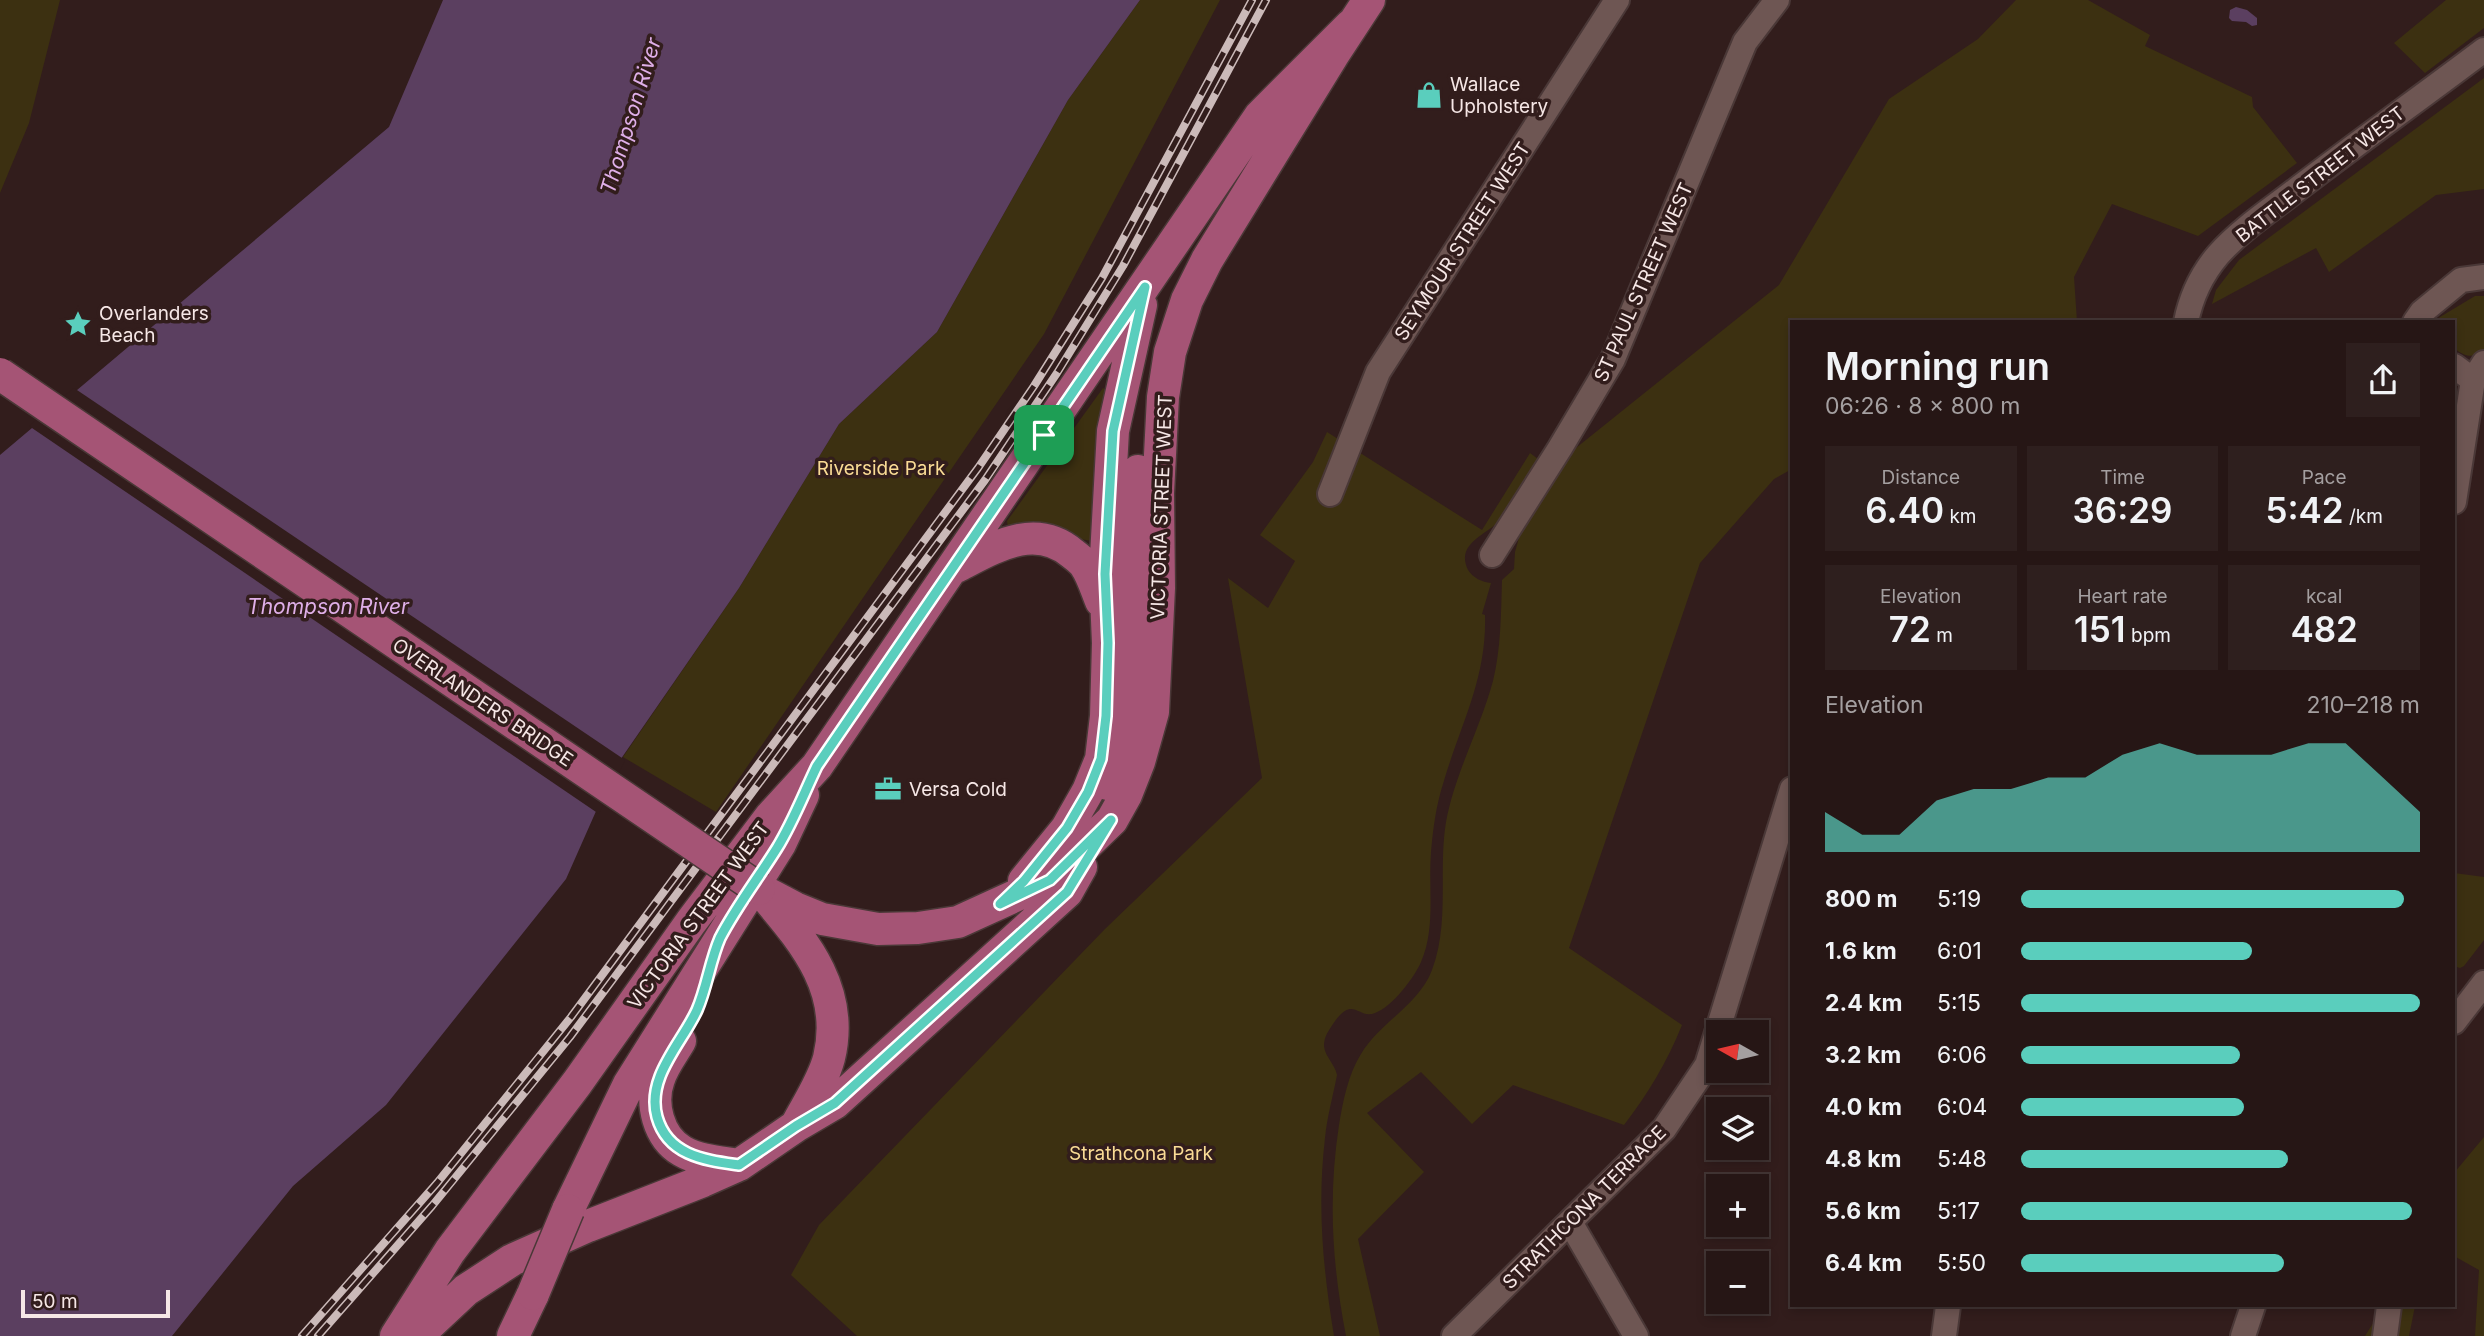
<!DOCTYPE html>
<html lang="en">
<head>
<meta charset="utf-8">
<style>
  :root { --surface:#261615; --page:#2e1f1e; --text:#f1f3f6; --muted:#a49fa0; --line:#423534; --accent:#5acebd }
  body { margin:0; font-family:Inter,sans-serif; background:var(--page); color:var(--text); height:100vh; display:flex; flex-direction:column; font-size:26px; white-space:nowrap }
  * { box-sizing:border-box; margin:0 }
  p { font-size:23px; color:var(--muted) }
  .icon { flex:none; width:38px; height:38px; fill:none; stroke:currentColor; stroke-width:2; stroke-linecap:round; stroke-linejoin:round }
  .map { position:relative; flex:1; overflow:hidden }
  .panel { position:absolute; left:1790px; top:320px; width:665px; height:987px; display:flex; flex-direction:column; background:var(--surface); border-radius:0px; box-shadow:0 4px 10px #0003,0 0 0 2px var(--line) }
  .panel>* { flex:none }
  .needle { width:46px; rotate:278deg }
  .buttons { position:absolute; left:1706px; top:1020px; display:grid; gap:14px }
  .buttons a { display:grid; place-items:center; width:63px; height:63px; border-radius:0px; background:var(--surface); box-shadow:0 4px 10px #0003,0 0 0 2px var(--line); font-size:35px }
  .scale { position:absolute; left:21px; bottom:18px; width:149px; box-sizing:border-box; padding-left:7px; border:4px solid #f6e7e6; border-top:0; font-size:19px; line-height:24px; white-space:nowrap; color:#f6e7e6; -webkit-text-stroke:5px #321d1c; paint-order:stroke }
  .pin { position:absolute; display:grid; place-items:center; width:60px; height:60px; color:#fff; margin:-30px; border-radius:14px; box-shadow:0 4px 10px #0006 }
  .round { display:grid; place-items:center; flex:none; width:74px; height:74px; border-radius:0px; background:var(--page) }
  .summary { display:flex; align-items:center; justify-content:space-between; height:119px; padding:0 35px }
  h1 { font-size:38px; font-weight:600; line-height:52px }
  .figures { display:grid; grid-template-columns:repeat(3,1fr); gap:10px; height:119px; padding:7px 35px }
  .figures div { display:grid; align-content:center; border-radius:0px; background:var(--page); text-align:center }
  .figures b { font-size:35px; font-weight:600 }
  .figures small { font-size:19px; font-weight:400 }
  .figures p { font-size:19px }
  .chart { height:196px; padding:14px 35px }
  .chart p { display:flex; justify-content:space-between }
  .chart svg { width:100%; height:126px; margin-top:7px; fill:var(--accent); opacity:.7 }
  ul { padding:0 35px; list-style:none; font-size:23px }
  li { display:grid; grid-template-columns:112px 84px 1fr; align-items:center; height:52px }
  li i { height:18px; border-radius:9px; background:var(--accent) }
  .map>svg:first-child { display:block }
  .green { fill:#3c3011 }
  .water { fill:#5b3f60 }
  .pier { fill:#321d1c }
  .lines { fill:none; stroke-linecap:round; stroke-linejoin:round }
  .minor-casing { stroke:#4a3837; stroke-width:28 }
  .major-casing { stroke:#4a3837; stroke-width:35 }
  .minor { stroke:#6e5653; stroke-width:24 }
  .major { stroke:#a55475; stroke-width:32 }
  .rail-casing { stroke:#cbbab9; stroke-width:8 }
  .rail { stroke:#321d1c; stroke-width:5; stroke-dasharray:16; stroke-linecap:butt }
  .major-bridge-casing { stroke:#4a3837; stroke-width:35; stroke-linecap:butt }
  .major-bridge { stroke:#a55475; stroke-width:32 }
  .route-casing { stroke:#fff; stroke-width:14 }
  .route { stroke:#5acebd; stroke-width:9 }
  .labels { text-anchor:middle; stroke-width:7; stroke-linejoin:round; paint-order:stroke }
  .poi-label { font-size:19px; fill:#f6e7e6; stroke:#321d1c; text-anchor:start }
  .street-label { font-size:19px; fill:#f6e7e6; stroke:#321d1c }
  .park-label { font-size:19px; fill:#f9db95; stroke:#321d1c }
  .water-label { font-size:21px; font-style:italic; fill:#dfafe8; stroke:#321d1c }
</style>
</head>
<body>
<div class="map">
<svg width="2484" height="1336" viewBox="0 0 2484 1336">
  <rect width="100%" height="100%" fill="#321d1c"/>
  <path class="green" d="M0 0H60L29 123 0 193Z
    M1140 0H1220L1044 334 716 812 623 757 739 588 839 424 937 332 1068 100Z
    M2016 0H2088L2150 35 2145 46 2252 97 2253 107 2297 163 2198 236 2112 204 2074 277 2077 322H1792V469L1774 479 1700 563 1569 948 1682 1025C1667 1062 1648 1094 1624 1125L1513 1085 1472 1124 1421 1072 1367 1113 1424 1172 1358 1239 1380 1336H1346C1332 1264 1328 1197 1339 1125 1343 1101 1348 1075 1361 1054 1380 1022 1419 1005 1432 970 1450 922 1438 871 1446 822 1455 773 1480 729 1493 681 1501 649 1501 613 1502 580L1514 569 1515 552 1526 513 1551 468 1779 285 1889 99 1978 39Z
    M2446 0H2484V28L2425 73 2394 43Z
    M2484 78V189L2436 195 2329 272 2316 248 2212 304 2216 290 2239 260Z
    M2475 296H2484V352C2471 358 2465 357 2454 348V322H2435L2440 317Z
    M1103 388 1109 392 1098 542 1008 527 1007 521Z
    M1327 432 1482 530 1530 453 1538 459C1526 479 1516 504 1500 520 1487 535 1455 543 1468 570 1473 578 1482 582 1491 583L1482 614 1485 615C1487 679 1460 725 1443 784 1436 806 1433 829 1431 852 1428 888 1436 928 1421 962 1414 978 1392 1007 1375 1013 1357 1020 1353 992 1331 1027 1327 1033 1324 1038 1324 1046 1325 1057 1335 1064 1337 1075 1333 1096 1327 1117 1325 1138 1317 1206 1323 1269 1334 1336H857L791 1275 819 1225 1105 929 1262 778 1228 578 1268 608 1295 561 1260 535 1313 462Z
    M2454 873 2484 877V940L2464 966 2460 968 2454 966Z
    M2484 1137V1336H2475L2479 1270 2454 1256V1173Z
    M2384 1306H2415L2409 1336H2365Z"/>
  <path class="water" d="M443 0H1140L1068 100 937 332 839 424 739 588 616 766 566 879 386 1105 293 1186 172 1336H0V455L389 127Z
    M2236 7 2247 10 2257 18V25L2252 26 2246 22 2232 21 2229 18 2230 10Z"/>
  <path class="pier" d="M74 388 625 760 599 814 29 426Z"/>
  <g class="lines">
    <defs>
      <path id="minor" d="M2186 322C2191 297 2201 275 2218 255 2241 229 2272 209 2300 187 2360 141 2423 96 2484 50
        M2415 322 2422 312 2461 280 2484 277
        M2454 366 2473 380
        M1330 494 1378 372 1617 0
        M2454 502 2473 380 2484 363
        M1492 555 1560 448 1613 359 1745 42 1777 0
        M2454 1022 2484 983
        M1570 1222 1636 1336
        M1454 1336 1664 1129 1707 1065 1792 789
        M1944 1336 1948 1306
        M2243 1336 2253 1306
        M2385 1336 2389 1306"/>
      <path id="major" d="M956 567C993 548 1035 521 1073 554 1077 557 1082 561 1085 565 1092 575 1096 589 1101 601
        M1108 784 1117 761 1127 713 1138 471
        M1024 881 1067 828 1088 791 1101 759 1106 716 1108 643 1105 574 1113 431 1141 305
        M759 889 795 908 822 919 878 929 918 928 958 922 1050 880 1112 820 1126 795 1139 762 1153 712 1159 588 1158 493 1163 397 1170 352 1187 300 1207 260 1333 55 1369 0
        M767 898C807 945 845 992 829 1058 823 1081 807 1105 796 1126
        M680 1041C673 1053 663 1066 659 1079 650 1103 658 1137 682 1151 699 1161 720 1162 739 1165
        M568 1210 629 1084 780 844 803 795
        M396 1336 450 1251 577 1083 691 922 771 816 817 766 1260 116 1351 25
        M417 1336 466 1290 512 1260 588 1226 703 1181 739 1165 796 1126 835 1103 1067 892 1081 867
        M513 1336 533 1294"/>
    </defs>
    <use href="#minor" class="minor-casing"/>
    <use href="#major" class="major-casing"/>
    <use href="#minor" class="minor"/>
    <use href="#major" class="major"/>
    <defs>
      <path id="rail" d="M302 1336 437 1183 571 1017 978 468 1034 386 1102 278 1252 0
        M318 1336 432 1206 570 1037 985 480 1057 373 1123 266 1266 0"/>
    </defs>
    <use href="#rail" class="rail-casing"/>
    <use href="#rail" class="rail"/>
    <defs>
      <path id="major-bridge" d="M0 374 759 889
        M533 1294 568 1210"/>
    </defs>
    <use href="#major-bridge" class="major-bridge-casing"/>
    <use href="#major-bridge" class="major-bridge"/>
  </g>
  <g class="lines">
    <defs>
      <path id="route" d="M1145 287 1113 431 1105 574 1108 643 1106 716 1101 759 1088 792 1067 828 1024 881 1000 904 1050 880 1111 820 1067 892 835 1103 796 1126 739 1165C705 1160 668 1156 657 1117 646 1077 682 1043 697 1010 707 987 710 961 720 938 736 907 759 877 777 848 793 822 804 793 817 766Z"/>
    </defs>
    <use href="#route" class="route-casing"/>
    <use href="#route" class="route"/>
  </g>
  <defs>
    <symbol id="shop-bare" viewBox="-9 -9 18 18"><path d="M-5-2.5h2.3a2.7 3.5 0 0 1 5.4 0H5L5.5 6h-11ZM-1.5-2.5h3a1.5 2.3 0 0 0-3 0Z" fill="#5acebd" stroke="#321d1c" stroke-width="2.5" paint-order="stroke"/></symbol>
    <symbol id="sight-bare" viewBox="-9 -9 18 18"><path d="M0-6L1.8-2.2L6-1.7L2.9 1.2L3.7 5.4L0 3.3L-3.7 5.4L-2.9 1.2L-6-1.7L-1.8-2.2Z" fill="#5acebd" stroke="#321d1c" stroke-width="2.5" paint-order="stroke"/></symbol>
    <symbol id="office-bare" viewBox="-9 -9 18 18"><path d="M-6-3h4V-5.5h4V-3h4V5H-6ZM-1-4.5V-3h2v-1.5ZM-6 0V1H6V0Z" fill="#5acebd" stroke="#321d1c" stroke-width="2.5" paint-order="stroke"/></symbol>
  </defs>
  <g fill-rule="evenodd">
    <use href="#shop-bare" x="1410" y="76" width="38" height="38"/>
    <use href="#sight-bare" x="59" y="305" width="38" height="38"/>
    <use href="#office-bare" x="869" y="770" width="38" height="38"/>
  </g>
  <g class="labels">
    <g class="poi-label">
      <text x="1450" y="91">Wallace<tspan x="1450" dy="22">Upholstery</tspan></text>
      <text x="99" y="320">Overlanders<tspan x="99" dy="22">Beach</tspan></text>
      <text x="909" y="796">Versa Cold</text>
    </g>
    <g class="street-label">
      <text transform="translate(2320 174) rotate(-38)" y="7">BATTLE STREET WEST</text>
      <text transform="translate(1462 241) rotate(-57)" y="7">SEYMOUR STREET WEST</text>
      <text transform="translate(1643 282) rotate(-66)" y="7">ST PAUL STREET WEST</text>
      <text transform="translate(1161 507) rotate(-88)" y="7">VICTORIA STREET WEST</text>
      <text transform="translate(483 702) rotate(34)" y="7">OVERLANDERS BRIDGE</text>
      <text transform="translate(698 915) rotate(-54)" y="7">VICTORIA STREET WEST</text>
      <text transform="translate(1584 1207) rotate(-45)" y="7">STRATHCONA TERRACE</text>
    </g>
    <g class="park-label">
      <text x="881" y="475">Riverside Park</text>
      <text x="1141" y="1160">Strathcona Park</text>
    </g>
    <g class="water-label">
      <text transform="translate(631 116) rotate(-73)" y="7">Thompson River</text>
      <text x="328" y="614">Thompson River</text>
    </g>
  </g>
</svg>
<div class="buttons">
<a><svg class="needle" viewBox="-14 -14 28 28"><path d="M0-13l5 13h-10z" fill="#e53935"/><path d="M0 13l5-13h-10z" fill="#a49fa0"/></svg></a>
<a><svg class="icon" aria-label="layers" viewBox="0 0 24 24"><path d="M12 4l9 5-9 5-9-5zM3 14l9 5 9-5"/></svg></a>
<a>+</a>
<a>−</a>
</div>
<div class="scale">50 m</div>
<div class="pin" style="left:1044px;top:435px;background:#1e9e55"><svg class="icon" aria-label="arrive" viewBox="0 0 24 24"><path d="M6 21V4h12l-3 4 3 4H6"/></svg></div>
<section class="panel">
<div class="summary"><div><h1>Morning run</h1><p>06:26 · 8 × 800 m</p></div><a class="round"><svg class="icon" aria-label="share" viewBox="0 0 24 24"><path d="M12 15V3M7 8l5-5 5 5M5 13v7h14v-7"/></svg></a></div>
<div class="figures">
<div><p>Distance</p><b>6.40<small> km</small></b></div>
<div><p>Time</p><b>36:29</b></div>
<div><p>Pace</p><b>5:42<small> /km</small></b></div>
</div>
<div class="figures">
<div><p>Elevation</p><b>72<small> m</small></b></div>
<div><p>Heart rate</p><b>151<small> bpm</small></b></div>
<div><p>kcal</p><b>482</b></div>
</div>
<div class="chart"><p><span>Elevation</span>210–218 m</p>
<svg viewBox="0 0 160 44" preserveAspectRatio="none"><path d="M0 44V30L10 38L20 38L30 26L40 22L50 22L60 18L70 18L80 10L90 6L100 10L110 10L120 10L130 6L140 6L150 18L160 30V44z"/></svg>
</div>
<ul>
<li><b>800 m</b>5:19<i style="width:96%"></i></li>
<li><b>1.6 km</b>6:01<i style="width:58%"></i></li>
<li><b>2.4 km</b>5:15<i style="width:100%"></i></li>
<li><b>3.2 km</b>6:06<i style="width:55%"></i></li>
<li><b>4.0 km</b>6:04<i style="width:56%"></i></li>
<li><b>4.8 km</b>5:48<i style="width:67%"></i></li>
<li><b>5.6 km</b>5:17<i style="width:98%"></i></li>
<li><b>6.4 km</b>5:50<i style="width:66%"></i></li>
</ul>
</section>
</div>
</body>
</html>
